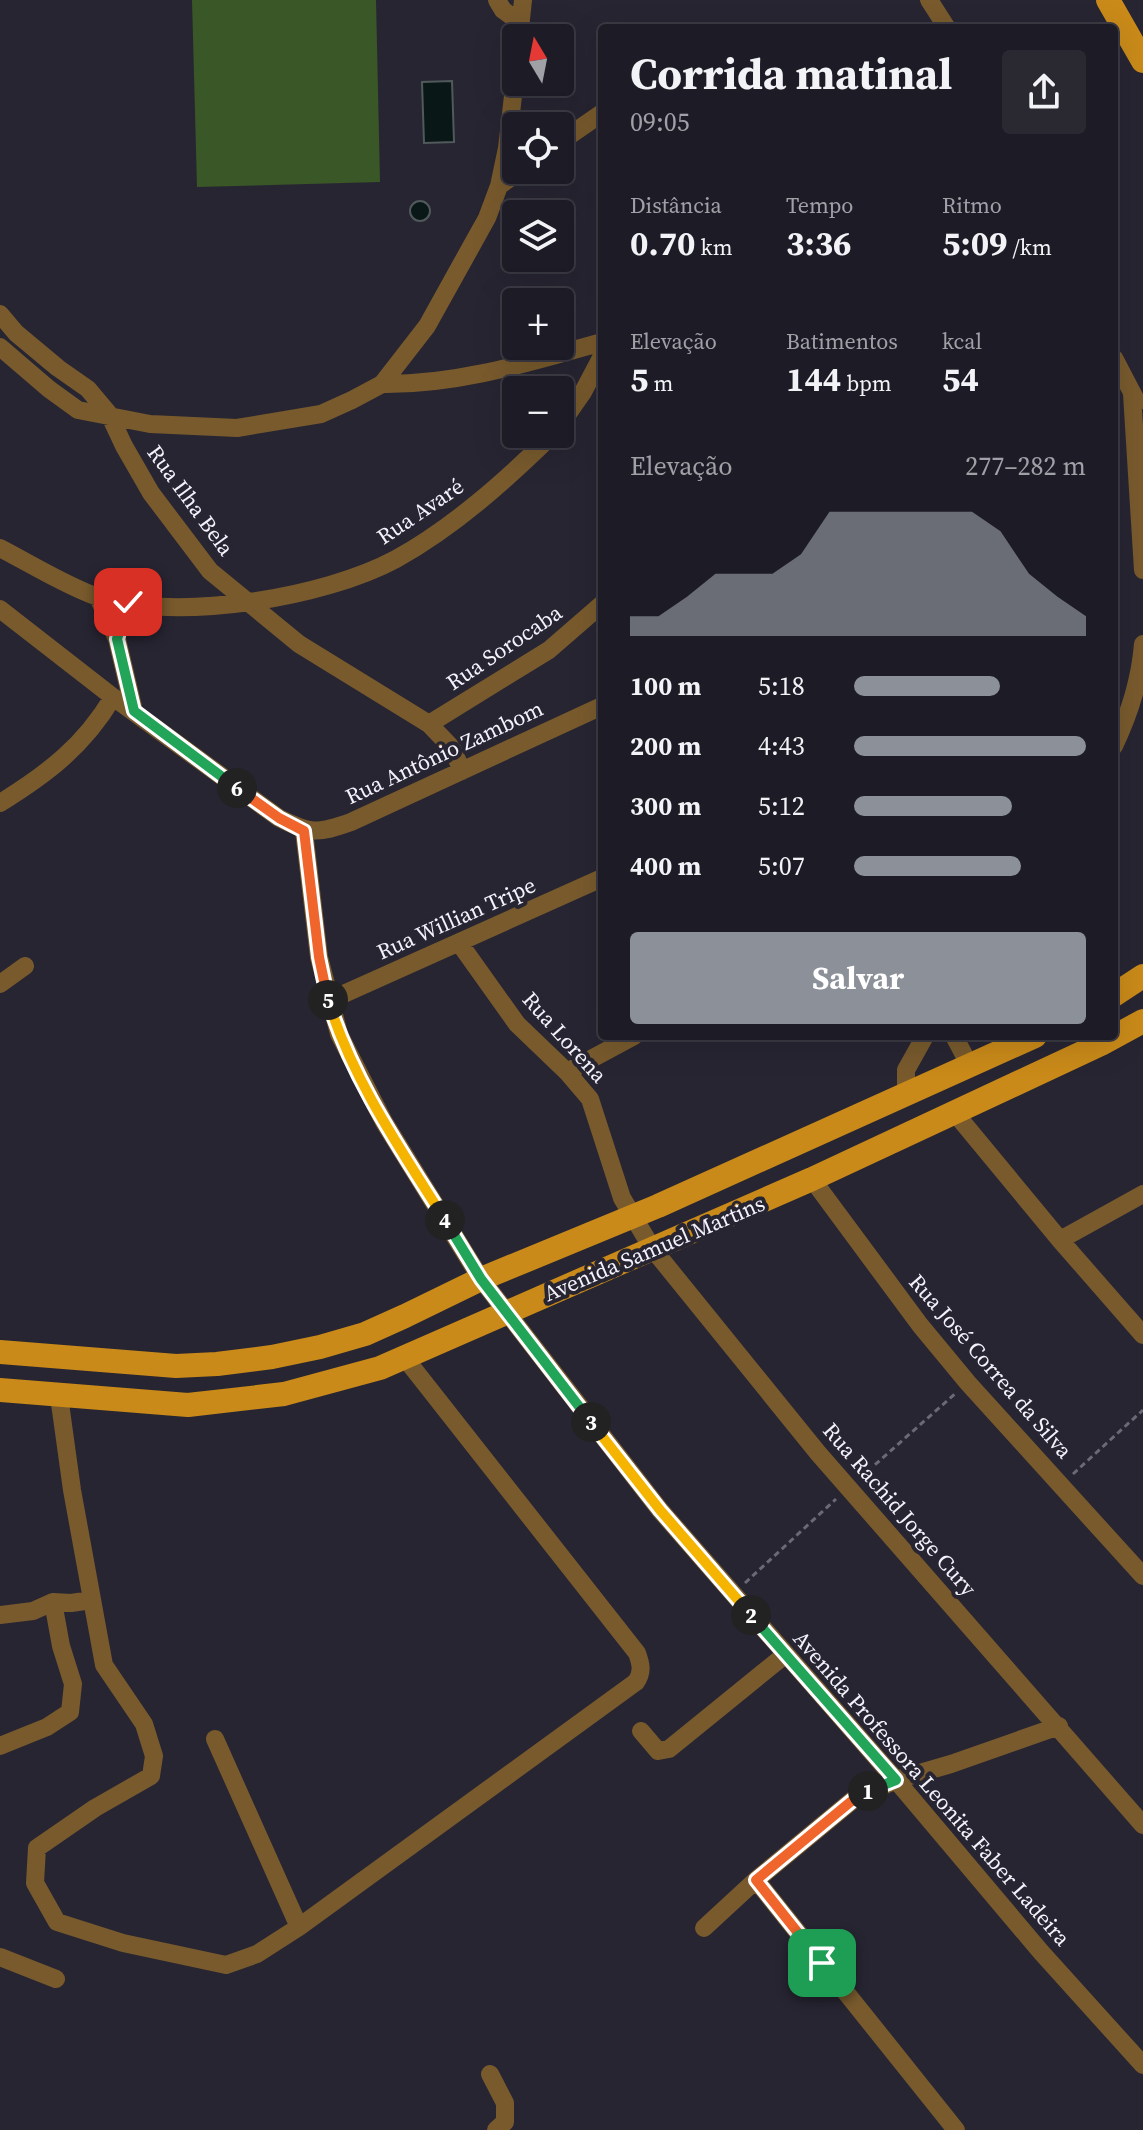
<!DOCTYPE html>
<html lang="pt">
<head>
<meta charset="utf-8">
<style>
  :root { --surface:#1d1c26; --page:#2a2932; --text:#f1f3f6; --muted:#a0a1a7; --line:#3b3a43; --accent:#8c9099 }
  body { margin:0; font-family:"Source Serif 4",serif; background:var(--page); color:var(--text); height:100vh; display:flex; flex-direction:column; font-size:30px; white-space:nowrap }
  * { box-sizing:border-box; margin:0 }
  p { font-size:26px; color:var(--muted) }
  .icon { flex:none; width:44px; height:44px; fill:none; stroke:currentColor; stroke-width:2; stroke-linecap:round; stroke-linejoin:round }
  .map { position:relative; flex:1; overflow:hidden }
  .sheet { position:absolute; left:598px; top:24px; width:520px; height:1016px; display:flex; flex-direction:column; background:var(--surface); border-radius:8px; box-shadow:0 8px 32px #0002,0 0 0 2px var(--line) }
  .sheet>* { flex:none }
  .needle { width:52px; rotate:350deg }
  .buttons { position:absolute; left:502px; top:24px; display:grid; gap:16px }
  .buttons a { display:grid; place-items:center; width:72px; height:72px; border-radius:8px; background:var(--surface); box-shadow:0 8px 32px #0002,0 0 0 2px var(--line); font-size:40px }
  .pin { position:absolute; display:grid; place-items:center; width:68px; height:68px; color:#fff; margin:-34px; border-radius:16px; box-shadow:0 4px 12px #0006 }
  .km { position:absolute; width:40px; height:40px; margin:-20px; border-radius:50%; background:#222; color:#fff; font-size:22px; line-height:40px; text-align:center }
  .round { display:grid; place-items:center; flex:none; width:84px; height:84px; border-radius:8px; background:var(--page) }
  .overview { display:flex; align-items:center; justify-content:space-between; height:136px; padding:0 32px }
  h1 { font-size:44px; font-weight:700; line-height:60px }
  .figures { display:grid; grid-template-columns:repeat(3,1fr); gap:12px; height:136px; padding:8px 32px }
  .figures div { display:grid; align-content:center }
  .figures b { font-size:34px; font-weight:700 }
  .figures small { font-size:22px; font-weight:400 }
  .figures p { font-size:22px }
  .chart { height:224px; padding:16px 32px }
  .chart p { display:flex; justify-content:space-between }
  .chart svg { width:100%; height:144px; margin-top:8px; fill:var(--accent); opacity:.7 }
  .cta { display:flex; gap:16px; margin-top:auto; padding:16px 32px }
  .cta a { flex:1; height:92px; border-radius:8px; background:var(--accent); color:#fff; font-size:32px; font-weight:700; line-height:92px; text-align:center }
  ul { padding:0 32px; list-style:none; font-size:26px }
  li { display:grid; grid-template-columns:128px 96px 1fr; align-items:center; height:60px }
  li i { height:20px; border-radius:10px; background:var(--accent) }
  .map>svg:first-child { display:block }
  .green { fill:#3a5727 }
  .water { fill:#091717; stroke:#50595b; stroke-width:2 }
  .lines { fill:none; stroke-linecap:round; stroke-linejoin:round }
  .path { stroke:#6b6975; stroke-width:3; stroke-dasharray:6 4; stroke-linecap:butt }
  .minor { stroke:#785a2d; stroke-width:18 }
  .major { stroke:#c98a19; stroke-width:24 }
  .split-1-casing { stroke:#fff; stroke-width:16 }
  .split-2-casing { stroke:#fff; stroke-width:16 }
  .split-3-casing { stroke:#fff; stroke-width:16 }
  .split-4-casing { stroke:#fff; stroke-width:16 }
  .split-5-casing { stroke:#fff; stroke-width:16 }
  .split-6-casing { stroke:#fff; stroke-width:16 }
  .split-7-casing { stroke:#fff; stroke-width:16 }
  .split-1 { stroke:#f0652b; stroke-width:10 }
  .split-2 { stroke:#22a559; stroke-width:10 }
  .split-3 { stroke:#f5b400; stroke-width:10 }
  .split-4 { stroke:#22a559; stroke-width:10 }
  .split-5 { stroke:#f5b400; stroke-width:10 }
  .split-6 { stroke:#f0652b; stroke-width:10 }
  .split-7 { stroke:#22a559; stroke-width:10 }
  .labels { text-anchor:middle; stroke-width:8; stroke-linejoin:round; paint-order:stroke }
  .street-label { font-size:22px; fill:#f4f2fb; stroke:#272532 }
</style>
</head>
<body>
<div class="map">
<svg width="1143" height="2130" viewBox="0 0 1143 2130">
  <rect width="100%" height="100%" fill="#272532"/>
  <path class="green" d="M192 0H376L380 182 197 187Z"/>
  <path class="water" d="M452 81 454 142 424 143 422 82Z
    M410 211a10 10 0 1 1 20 0a10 10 0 1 1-20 0Z"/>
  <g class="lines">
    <path class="path" d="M1073 1474 1143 1410
      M860 1478 956 1393
      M745 1583 836 1499"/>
    <path class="minor" d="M497 0 503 10 521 23
      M929 0 947 28
      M519 38 523 0
      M560 142 602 113
      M499 186 521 170
      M0 314 16 333 58 368 88 389 109 414 124 446 151 493 210 571 299 644 429 724 452 748 462 771
      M0 347 49 389 78 410 150 424 237 428 321 414 352 400 382 384 427 326 487 218 499 186 507 148 516 70
      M1114 358 1137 402
      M382 384C458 385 530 362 602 342
      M1132 394 1143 570
      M560 425 583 392 602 356
      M0 548C29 563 68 587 98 597 177 622 324 598 396 559 454 527 506 480 553 434
      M98 597 117 639 134 711
      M0 609 113 697 279 818C311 834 317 834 351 822L602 706
      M429 724 549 650 602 604
      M1114 746C1130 713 1140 680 1143 644
      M0 803C47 774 84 746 113 697
      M304 831 319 957 339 1034 384 1122 481 1279 660 1510 896 1780 1041 1952 1143 2065
      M460 944 517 1024 567 1072 590 1099 622 1198 652 1248 818 1453 1143 1825
      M0 984 25 966
      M328 1001 602 878
      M954 1036 970 1066
      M567 1072 634 1036
      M906 1094V1070L925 1036
      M955 1113 1060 1240 1143 1335
      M812 1179 920 1325 968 1383 1143 1576
      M1060 1240 1143 1194
      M59 1396 72 1490 104 1665 144 1724 154 1756 151 1776 95 1808 37 1848 35 1883 57 1922 123 1943 226 1965 257 1954 299 1927 636 1682C643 1672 641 1664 637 1653L405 1358
      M0 1615 33 1611 53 1602 71 1603 92 1600
      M641 1731 658 1751 669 1749 786 1654
      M215 1739 299 1927
      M0 1746 47 1727 70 1712 73 1684 61 1646 53 1602
      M756 1880 956 2130
      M704 1928 756 1880 854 1799 896 1780 951 1764 1059 1726
      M0 1957 56 1979
      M490 2074 505 2103V2122L496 2130"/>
    <path class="major" d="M1108 0 1143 61
      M1114 995 1143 976
      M0 1352 176 1366 217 1364 272 1357 320 1347 365 1334 405 1316 481 1279 658 1206 1035 1036
      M0 1390 188 1405 284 1394 380 1368 812 1179 1101 1044 1143 1021"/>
  </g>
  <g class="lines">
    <defs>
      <path id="split-1" d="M822 1963 756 1880 854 1799 868 1791"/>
      <path id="split-2" d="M751 1615 896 1780 868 1791"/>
      <path id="split-3" d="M591 1422 660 1510 751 1615"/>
      <path id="split-4" d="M445 1220 481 1279 591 1422"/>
      <path id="split-5" d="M328 1000C352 1079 401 1150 445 1220"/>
      <path id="split-6" d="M237 788 279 818 304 831 319 957 328 1000"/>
      <path id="split-7" d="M128 602 117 639 134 711 237 788"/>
    </defs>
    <use href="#split-1" class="split-1-casing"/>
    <use href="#split-2" class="split-2-casing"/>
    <use href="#split-3" class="split-3-casing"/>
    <use href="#split-4" class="split-4-casing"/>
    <use href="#split-5" class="split-5-casing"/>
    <use href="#split-6" class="split-6-casing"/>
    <use href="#split-7" class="split-7-casing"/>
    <use href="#split-1" class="split-1"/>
    <use href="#split-2" class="split-2"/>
    <use href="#split-3" class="split-3"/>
    <use href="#split-4" class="split-4"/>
    <use href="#split-5" class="split-5"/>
    <use href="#split-6" class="split-6"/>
    <use href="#split-7" class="split-7"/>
  </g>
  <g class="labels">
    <g class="street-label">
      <text transform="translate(191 500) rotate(54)" y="8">Rua Ilha Bela</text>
      <text transform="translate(420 511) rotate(-34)" y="8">Rua Avaré</text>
      <text transform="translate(504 647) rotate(-34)" y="8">Rua Sorocaba</text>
      <text transform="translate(444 752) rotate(-25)" y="8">Rua Antônio Zambom</text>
      <text transform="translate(456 918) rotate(-24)" y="8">Rua Willian Tripe</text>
      <text transform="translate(565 1037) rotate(48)" y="8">Rua Lorena</text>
      <text transform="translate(654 1248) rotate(-23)" y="8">Avenida Samuel Martins</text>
      <text transform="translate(991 1366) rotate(49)" y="8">Rua José Correa da Silva</text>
      <text transform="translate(900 1509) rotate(49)" y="8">Rua Rachid Jorge Cury</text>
      <text transform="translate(932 1788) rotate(49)" y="8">Avenida Professora Leonita Faber Ladeira</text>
    </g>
  </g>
</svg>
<div class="buttons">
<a><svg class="needle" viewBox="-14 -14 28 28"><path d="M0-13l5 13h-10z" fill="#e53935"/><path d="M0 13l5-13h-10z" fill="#a0a1a7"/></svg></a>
<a><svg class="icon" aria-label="locate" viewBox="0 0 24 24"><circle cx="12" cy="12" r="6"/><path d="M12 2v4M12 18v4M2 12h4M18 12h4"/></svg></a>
<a><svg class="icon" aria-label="layers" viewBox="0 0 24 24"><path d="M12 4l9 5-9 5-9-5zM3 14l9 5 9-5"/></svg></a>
<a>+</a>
<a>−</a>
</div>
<div class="pin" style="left:822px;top:1963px;background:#1e9e55"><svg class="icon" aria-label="arrive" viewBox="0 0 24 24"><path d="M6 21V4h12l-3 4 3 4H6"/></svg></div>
<div class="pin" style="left:128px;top:602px;background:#d93025"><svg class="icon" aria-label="check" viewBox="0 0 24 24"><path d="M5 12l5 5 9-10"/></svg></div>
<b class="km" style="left:868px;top:1791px">1</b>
<b class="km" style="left:751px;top:1615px">2</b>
<b class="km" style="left:591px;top:1422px">3</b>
<b class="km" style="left:445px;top:1220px">4</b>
<b class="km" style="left:328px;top:1000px">5</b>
<b class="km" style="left:237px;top:788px">6</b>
<section class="sheet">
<div class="overview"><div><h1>Corrida matinal</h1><p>09:05</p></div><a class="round"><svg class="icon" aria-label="share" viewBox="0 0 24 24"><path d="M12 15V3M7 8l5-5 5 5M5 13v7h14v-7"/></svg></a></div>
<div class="figures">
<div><p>Distância</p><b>0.70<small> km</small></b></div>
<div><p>Tempo</p><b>3:36</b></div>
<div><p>Ritmo</p><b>5:09<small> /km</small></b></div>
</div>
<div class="figures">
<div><p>Elevação</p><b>5<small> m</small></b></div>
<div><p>Batimentos</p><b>144<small> bpm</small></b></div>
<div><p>kcal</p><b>54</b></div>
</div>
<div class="chart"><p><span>Elevação</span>277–282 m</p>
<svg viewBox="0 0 160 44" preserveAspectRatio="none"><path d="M0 44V38L10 38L20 32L30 25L40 25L50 25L60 19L70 6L80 6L90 6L100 6L110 6L120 6L130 12L140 25L150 32L160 38V44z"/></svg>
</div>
<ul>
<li><b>100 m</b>5:18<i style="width:63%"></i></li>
<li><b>200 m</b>4:43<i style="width:100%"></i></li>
<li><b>300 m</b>5:12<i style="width:68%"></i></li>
<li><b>400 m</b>5:07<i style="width:72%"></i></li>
</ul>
<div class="cta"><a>Salvar</a></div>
</section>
</div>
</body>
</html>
